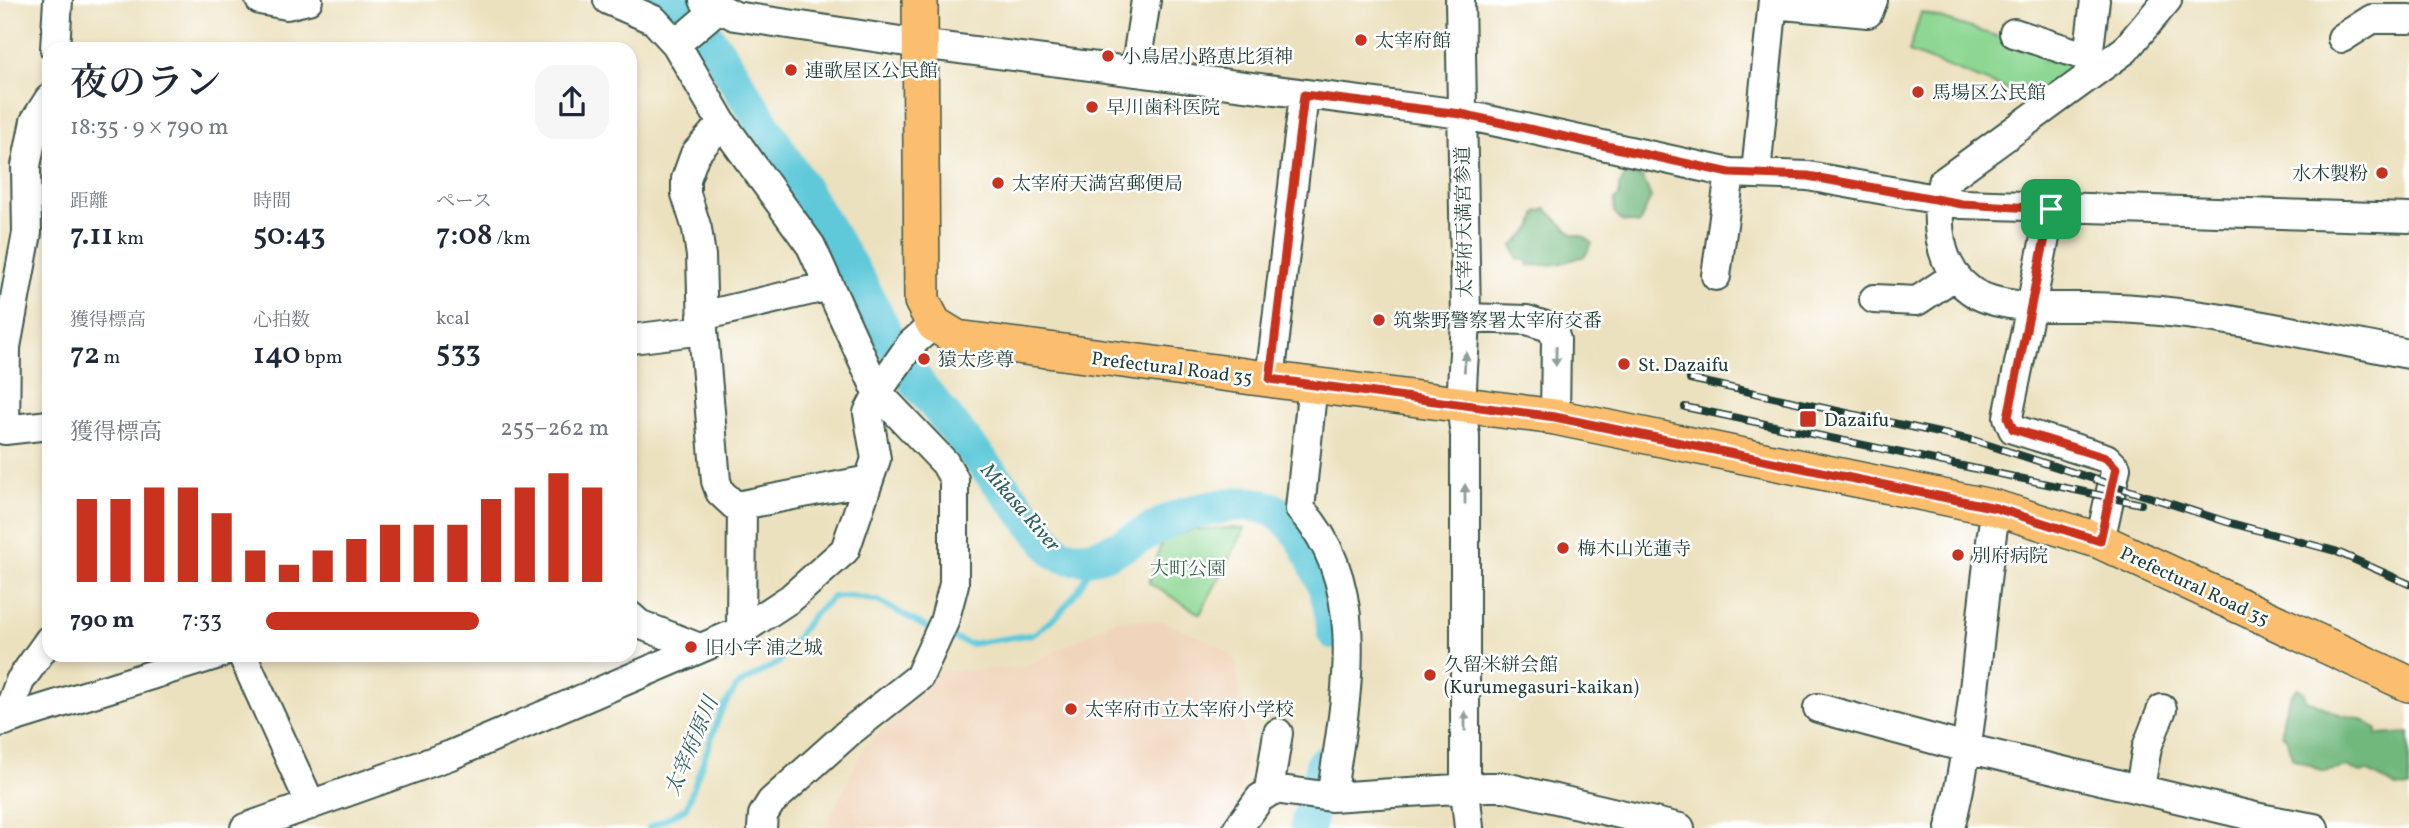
<!DOCTYPE html>
<html lang="ja">
<head>
<meta charset="utf-8">
<style>
  :root { --surface:#fff; --page:#f6f6f7; --text:#1f2937; --muted:#747a83; --accent:#c8321e }
  body { margin:0; font-family:Vollkorn,"Noto Serif JP",serif; background:var(--page); color:var(--text); height:100vh; display:flex; flex-direction:column; font-size:26px; white-space:nowrap }
  * { box-sizing:border-box; margin:0 }
  p { font-size:23px; color:var(--muted) }
  .icon { flex:none; width:38px; height:38px; fill:none; stroke:currentColor; stroke-width:2; stroke-linecap:round; stroke-linejoin:round }
  .map { position:relative; flex:1; overflow:hidden }
  .side { position:absolute; left:42px; top:42px; width:595px; height:620px; display:flex; flex-direction:column; background:var(--surface); border-radius:21px; box-shadow:0 4px 10px #0003 }
  .side>* { flex:none }
  .pin { position:absolute; display:grid; place-items:center; width:60px; height:60px; color:#fff; margin:-30px; border-radius:14px; box-shadow:0 4px 10px #0006 }
  .round { display:grid; place-items:center; flex:none; width:74px; height:74px; border-radius:21px; background:var(--page) }
  .overview { display:flex; align-items:center; justify-content:space-between; height:119px; padding:0 28px }
  h1 { font-size:38px; font-weight:600; line-height:52px }
  .figures { display:grid; grid-template-columns:repeat(3,1fr); gap:10px; height:119px; padding:7px 28px }
  .figures div { display:grid; align-content:center }
  .figures b { font-size:30px; font-weight:600 }
  .figures small { font-size:19px; font-weight:400 }
  .figures p { font-size:19px }
  .chart { height:196px; padding:14px 28px }
  .chart p { display:flex; justify-content:space-between }
  .chart svg { width:100%; height:126px; margin-top:7px; stroke:var(--accent); stroke-width:6 }
  ul { padding:0 28px; list-style:none; font-size:23px }
  li { display:grid; grid-template-columns:112px 84px 1fr; align-items:center; height:52px }
  li i { height:18px; border-radius:9px; background:var(--accent) }
  .map>svg:first-child { display:block }
  .built { fill:#f0d5bc }
  .green { fill:#8cd793; stroke:#568a64; stroke-width:2 }
  .forest { fill:#71b87d; stroke:#487a58; stroke-width:2 }
  .lines { fill:none; stroke-linecap:round; stroke-linejoin:round }
  .stream { stroke:#5fc9da; stroke-width:6 }
  .river { stroke:#5fc9da; stroke-width:35 }
  .minor-casing { stroke:#3e5649; stroke-width:32 }
  .major-casing { stroke:#3e5649; stroke-width:38 }
  .minor { stroke:#fff; stroke-width:28 }
  .major { stroke:#fabe6e; stroke-width:35 }
  .rail-casing { stroke:#1f3d34; stroke-width:8 }
  .rail { stroke:#fff; stroke-width:5; stroke-dasharray:16; stroke-linecap:butt }
  .oneway { fill:#8f9e9a }
  .route-casing { stroke:#fff; stroke-width:14 }
  .route { stroke:#c8321e; stroke-width:9 }
  .poi-dot { fill:#c8321e; stroke:#fff; stroke-width:2.5 }
  .labels { text-anchor:middle; stroke-width:5; stroke-linejoin:round; paint-order:stroke }
  .poi-label { font-size:19px; fill:#1f3d34; stroke:#fff; text-anchor:start }
  .street-label { font-size:19px; fill:#1f3d34; stroke:#fff }
  .park-label { font-size:19px; fill:#3a644c; stroke:#fff }
  .water-label { font-size:21px; font-style:italic; fill:#2f605e; stroke:#fff }
</style>
</head>
<body>
<div class="map">
<svg width="2409" height="828" viewBox="0 0 2409 828">
  <rect width="100%" height="100%" fill="#fff"/>
  <filter id="ink" filterUnits="userSpaceOnUse"><feTurbulence type="fractalNoise" baseFrequency=".0143" numOctaves="2"/><feDisplacementMap in="SourceGraphic" scale="14" xChannelSelector="R" yChannelSelector="G"/><feConvolveMatrix kernelMatrix="1 2 1 2 8 2 1 2 1" color-interpolation-filters="sRGB"/></filter>
  <filter id="wash" filterUnits="userSpaceOnUse"><feTurbulence type="fractalNoise" baseFrequency=".00686" numOctaves="4" result="noise"/><feDisplacementMap in="SourceGraphic" scale="28" xChannelSelector="R" yChannelSelector="G"/><feGaussianBlur stdDeviation="1.57" result="paint"/><feColorMatrix in="noise" values="0 0 0 0 0 0 0 0 0 0 0 0 0 0 0 0 0 1.4 0 .05"/><feComposite in="paint" operator="in"/></filter>
  <g filter="url(#wash)">
    <rect width="100%" height="100%" fill="#ece1be"/>
    <path class="built" d="M1116 620 1164 621 1218 645 1236 660 1247 758 1231 828H826L864 747 938 671 1023 668Z"/>
    <path class="green" d="M1921 12 2080 63V70L2037 101 1909 52Z
      M1231 528 1245 529 1200 614 1149 583 1162 541 1193 530Z"/>
    <path class="forest" d="M1626 174 1643 178 1651 197 1639 224 1621 221 1614 212 1615 199 1619 197V187Z
      M1546 209 1572 234 1585 237 1592 243 1585 256 1558 264 1529 266 1526 260H1518L1513 246 1532 228 1537 212Z
      M2298 688 2305 693V700C2317 701 2326 710 2336 713 2353 718 2365 717 2377 730V735L2409 733V788L2396 787 2367 771 2361 773 2348 767 2324 772 2292 758 2288 740 2282 734C2282 718 2286 697 2298 688Z"/>
    <g class="lines">
      <path class="stream" d="M945 635 970 644 1034 634 1059 614 1078 590 1097 556
        M649 828 686 808 722 709 738 685 778 663 812 616 833 597 851 596 878 601 931 630"/>
      <path class="river" d="M660 0 692 16 722 58 859 281 890 342 918 384 1057 553C1099 573 1147 526 1186 514 1198 510 1211 509 1223 506 1266 498 1290 512 1309 551 1325 584 1330 595 1334 632
        M1307 828 1323 764"/>
    </g>
  </g>
  <g filter="url(#ink)">
    <g class="lines">
      <defs>
        <path id="minor" d="M260 0 287 5 308 0
          M608 0 654 20 676 44 722 123 811 246 878 393 945 463 954 479V584L944 622 919 677 848 733 771 802 763 815 762 828
          M704 0 735 16 920 44 1461 114 1730 173 1808 176 1962 204 2409 218
          M1460 0 1466 318C1465 357 1458 396 1465 435V789L1469 828
          M2167 0 2125 50 1942 183C1935 220 1937 266 1970 290 1995 309 2048 307 2078 307 2189 306 2301 334 2409 354
          M1773 4 1868 13 1873 0
          M2014 33 2088 57
          M2342 38 2372 19H2409
          M676 44 717 9
          M55 49 58 0
          M1135 72 1146 0
          M2089 74 2088 57 2095 0
          M49 99 35 121 26 166 27 233 6 347 5 430 49 425
          M722 123 695 154 686 179V194L697 229 701 256 703 330 716 481 720 492 734 505H742L869 480
          M1756 173 1773 0
          M2051 209 2008 417 2013 429 2106 458 2116 468 2100 541
          M1716 276 1730 173
          M1874 299 1917 301 1954 276
          M702 316 829 286
          M1466 318 1527 320 1552 328 1556 340 1555 417
          M632 339 703 330
          M1270 379 1304 95
          M1313 383 1300 509C1372 585 1345 704 1331 797
          M630 616 639 624 697 647
          M741 631 742 505
          M242 654 311 805
          M1818 708 1966 748 2260 818 2314 828
          M5 721 20 681 49 640
          M0 722 219 654
          M2140 788 2147 747 2162 709
          M1269 790 1278 733
          M245 828 451 755 741 631 791 598 845 550 876 459 868 413 883 384 911 344 934 324
          M1238 828 1260 798 1274 789 1331 797 1487 787H1505L1680 828
          M1950 828C1977 724 1978 614 1996 508"/>
        <path id="major" d="M920 0 922 301 934 324 957 338 1555 417 1996 508 2100 541 2409 684"/>
      </defs>
      <use href="#minor" class="minor-casing"/>
      <use href="#major" class="major-casing"/>
      <use href="#minor" class="minor"/>
      <use href="#major" class="major"/>
      <defs>
        <path id="rail" d="M1690 379 1976 441 2227 522 2335 551 2409 584
          M1685 407 2141 504"/>
      </defs>
      <use href="#rail" class="rail-casing"/>
      <use href="#rail" class="rail"/>
    </g>
    <defs><path id="oneway-solid" d="M-6-.8H1V-3.2L6.5 0L1 3.2V.8H-6Z" transform="scale(1.75)"/></defs>
    <g class="oneway">
      <use href="#oneway-solid" transform="translate(1556 356) rotate(91)"/>
      <use href="#oneway-solid" transform="translate(1465 362) rotate(-86)"/>
      <use href="#oneway-solid" transform="translate(1465 494) rotate(-90)"/>
      <use href="#oneway-solid" transform="translate(1465 721) rotate(-90)"/>
    </g>
  </g>
  <g class="lines" filter="url(#ink)">
    <defs>
      <path id="route" d="M1304 95 1461 114 1730 173 1808 176 1962 204 2051 209 2008 417 2013 429 2106 458 2116 468 2100 541 1996 508 1555 417 1270 379Z"/>
    </defs>
    <use href="#route" class="route-casing"/>
    <use href="#route" class="route"/>
  </g>
  <g class="poi-dot">
    <circle cx="1361" cy="40" r="7"/>
    <circle cx="1108" cy="56" r="7"/>
    <circle cx="791" cy="70" r="7"/>
    <circle cx="1918" cy="92" r="7"/>
    <circle cx="1092" cy="107" r="7"/>
    <circle cx="2382" cy="173" r="7"/>
    <circle cx="998" cy="183" r="7"/>
    <circle cx="1379" cy="320" r="7"/>
    <circle cx="924" cy="359" r="7"/>
    <circle cx="1624" cy="364" r="7"/>
    <rect x="1799" y="410" width="18" height="18" rx="3.5"/>
    <circle cx="1563" cy="548" r="7"/>
    <circle cx="1958" cy="555" r="7"/>
    <circle cx="691" cy="647" r="7"/>
    <circle cx="1430" cy="675" r="7"/>
    <circle cx="1071" cy="709" r="7"/>
  </g>
  <g class="labels">
    <g class="poi-label">
      <text x="1375" y="47">太宰府館</text>
      <text x="1122" y="63">小鳥居小路恵比須神</text>
      <text x="805" y="77">連歌屋区公民館</text>
      <text x="1932" y="99">馬場区公民館</text>
      <text x="1106" y="114">早川歯科医院</text>
      <text x="2368" y="180" text-anchor="end">水木製粉</text>
      <text x="1012" y="190">太宰府天満宮郵便局</text>
      <text x="1393" y="327">筑紫野警察署太宰府交番</text>
      <text x="938" y="366">猿太彦尊</text>
      <text x="1638" y="371">St. Dazaifu</text>
      <text x="1824" y="426">Dazaifu</text>
      <text x="1577" y="555">梅木山光蓮寺</text>
      <text x="1972" y="562">別府病院</text>
      <text x="705" y="654">旧小字 浦之城</text>
      <text x="1444" y="671">久留米絣会館<tspan x="1444" dy="22">(Kurumegasuri-kaikan)</tspan></text>
      <text x="1085" y="716">太宰府市立太宰府小学校</text>
    </g>
    <g class="street-label">
      <text transform="translate(1463 222) rotate(-91)" y="7">太宰府天満宮参道</text>
      <text transform="translate(1172 367) rotate(7)" y="7">Prefectural Road 35</text>
      <text transform="translate(2195 585) rotate(25)" y="7">Prefectural Road 35</text>
    </g>
    <g class="park-label">
      <text x="1188" y="575">大町公園</text>
    </g>
    <g class="water-label">
      <text transform="translate(1021 507) rotate(49)" y="7">Mikasa River</text>
      <text transform="translate(691 746) rotate(-67)" y="7">太宰府原川</text>
    </g>
  </g>
</svg>
<div class="pin" style="left:2051px;top:209px;background:#1e9e55"><svg class="icon" aria-label="arrive" viewBox="0 0 24 24"><path d="M6 21V4h12l-3 4 3 4H6"/></svg></div>
<section class="side">
<div class="overview"><div><h1>夜のラン</h1><p>18:35 · 9 × 790 m</p></div><a class="round"><svg class="icon" aria-label="share" viewBox="0 0 24 24"><path d="M12 15V3M7 8l5-5 5 5M5 13v7h14v-7"/></svg></a></div>
<div class="figures">
<div><p>距離</p><b>7.11<small> km</small></b></div>
<div><p>時間</p><b>50:43</b></div>
<div><p>ペース</p><b>7:08<small> /km</small></b></div>
</div>
<div class="figures">
<div><p>獲得標高</p><b>72<small> m</small></b></div>
<div><p>心拍数</p><b>140<small> bpm</small></b></div>
<div><p>kcal</p><b>533</b></div>
</div>
<div class="chart"><p><span>獲得標高</span>255–262 m</p>
<svg viewBox="0 0 160 44" preserveAspectRatio="none"><path d="M5 44V15M15 44V15M25 44V11M35 44V11M45 44V20M55 44V33M65 44V38M75 44V33M85 44V29M95 44V24M105 44V24M115 44V24M125 44V15M135 44V11M145 44V6M155 44V11"/></svg>
</div>
<ul>
<li><b>790 m</b>7:33<i style="width:62%"></i></li>
</ul>
</section>
</div>
</body>
</html>
